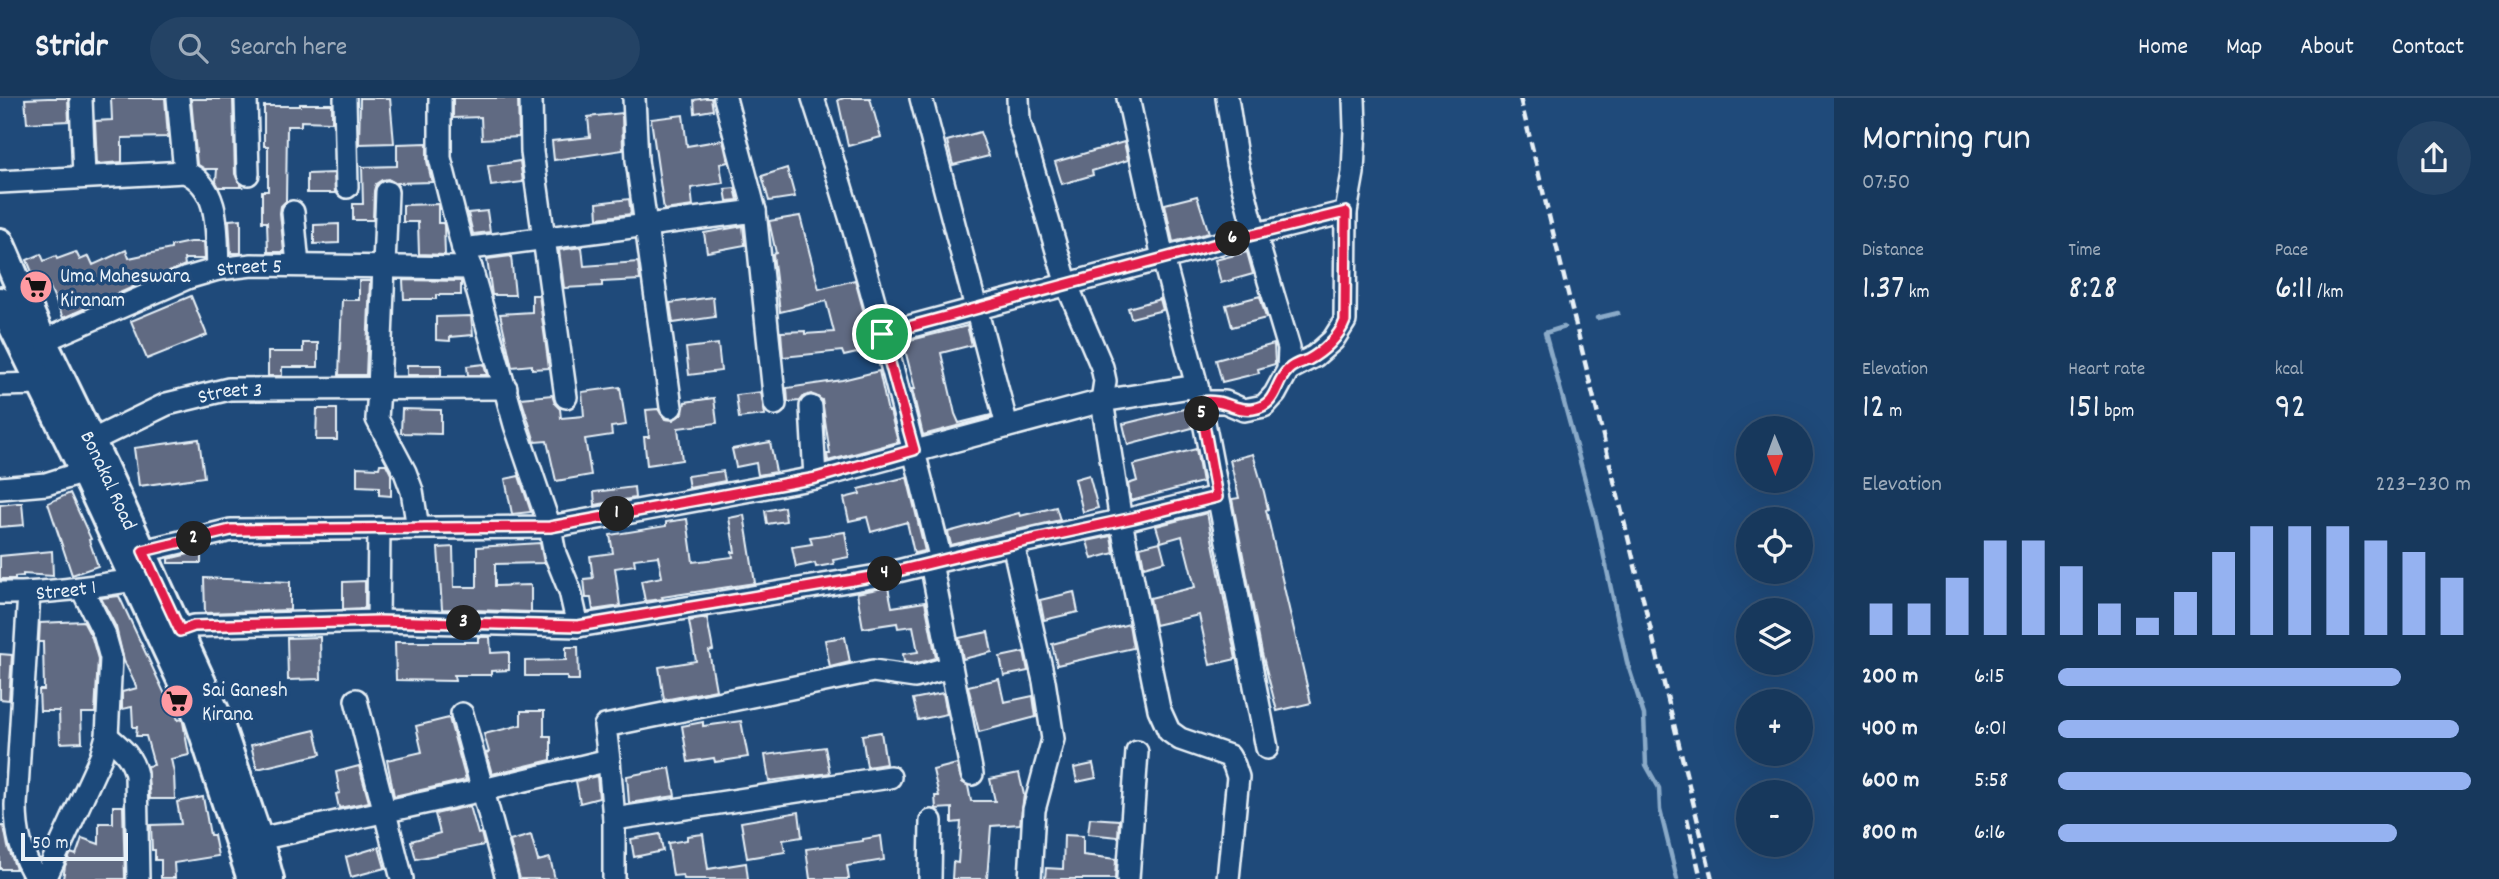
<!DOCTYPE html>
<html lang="en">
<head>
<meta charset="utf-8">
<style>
  :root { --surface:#17385c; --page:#244365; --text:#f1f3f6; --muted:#9eacbb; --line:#365272; --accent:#95b2f1 }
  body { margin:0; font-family:Dekko,sans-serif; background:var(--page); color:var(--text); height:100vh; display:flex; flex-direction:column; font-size:26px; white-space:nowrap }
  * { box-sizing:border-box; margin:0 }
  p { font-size:23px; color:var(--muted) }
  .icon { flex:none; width:38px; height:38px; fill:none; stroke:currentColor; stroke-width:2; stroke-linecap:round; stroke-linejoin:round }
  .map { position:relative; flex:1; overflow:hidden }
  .drawer { display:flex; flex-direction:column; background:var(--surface); width:665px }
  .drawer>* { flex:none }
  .needle { width:46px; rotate:179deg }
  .tools { position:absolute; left:1736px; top:318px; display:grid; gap:14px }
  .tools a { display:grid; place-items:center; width:77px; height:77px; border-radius:50%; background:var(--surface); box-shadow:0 7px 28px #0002,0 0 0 2px var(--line); font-size:35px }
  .scale { position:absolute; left:21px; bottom:18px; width:107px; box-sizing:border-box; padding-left:7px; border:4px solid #e8f1f8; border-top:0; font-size:19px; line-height:24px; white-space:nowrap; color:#e8f1f8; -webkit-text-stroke:5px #1f4a7a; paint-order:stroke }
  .pin { position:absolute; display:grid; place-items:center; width:60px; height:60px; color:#fff; margin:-30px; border:4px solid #fff; border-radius:50%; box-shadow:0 2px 7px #0007 }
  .km { position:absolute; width:35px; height:35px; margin:-18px; border-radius:50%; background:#222; color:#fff; font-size:19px; line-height:35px; text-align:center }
  .round { display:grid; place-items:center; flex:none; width:74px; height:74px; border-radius:37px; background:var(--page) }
  .overview { display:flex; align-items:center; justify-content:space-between; height:119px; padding:0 28px }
  h1 { font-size:38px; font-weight:600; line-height:52px }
  .stats { display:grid; grid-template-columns:repeat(3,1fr); gap:10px; height:119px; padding:7px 28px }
  .stats div { display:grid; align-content:center }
  .stats b { font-size:35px; font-weight:600 }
  .stats small { font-size:19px; font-weight:400 }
  .stats p { font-size:19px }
  .chart { height:196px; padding:14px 28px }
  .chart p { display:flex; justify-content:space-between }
  .chart svg { width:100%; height:126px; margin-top:7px; stroke:var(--accent); stroke-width:6 }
  ul { padding:0 28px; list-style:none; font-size:23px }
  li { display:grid; grid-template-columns:112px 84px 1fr; align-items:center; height:52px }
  li i { height:18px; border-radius:9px; background:var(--accent) }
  header { display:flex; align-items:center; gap:42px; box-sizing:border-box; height:98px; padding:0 35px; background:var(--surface); border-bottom:2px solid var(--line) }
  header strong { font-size:33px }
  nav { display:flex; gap:38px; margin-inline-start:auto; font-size:24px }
  .search { width:490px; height:63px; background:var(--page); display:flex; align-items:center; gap:18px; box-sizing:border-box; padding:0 24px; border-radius:38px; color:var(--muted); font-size:26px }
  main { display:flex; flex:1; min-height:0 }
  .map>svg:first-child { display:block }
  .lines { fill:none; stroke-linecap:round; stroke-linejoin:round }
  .stream { stroke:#8aaac8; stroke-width:4.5 }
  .building { fill:#616a82; stroke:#e8f1f8; stroke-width:2 }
  .minor-casing { stroke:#e8f1f8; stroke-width:26 }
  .major-casing { stroke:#e8f1f8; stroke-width:32 }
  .minor { stroke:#1f4a7a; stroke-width:21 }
  .major { stroke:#1f4a7a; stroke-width:26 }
  .rail { stroke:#e8f1f8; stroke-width:4.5; stroke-dasharray:10 5; stroke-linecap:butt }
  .route-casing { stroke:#fff; stroke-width:14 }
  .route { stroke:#e11d48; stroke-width:9 }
  .labels { text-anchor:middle; stroke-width:7; stroke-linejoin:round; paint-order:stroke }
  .street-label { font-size:21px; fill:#e8f1f8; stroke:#1f4a7a }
  .poi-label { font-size:21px; fill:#e8f1f8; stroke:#1f4a7a; text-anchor:start }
</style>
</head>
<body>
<header>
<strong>Stridr</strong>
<div class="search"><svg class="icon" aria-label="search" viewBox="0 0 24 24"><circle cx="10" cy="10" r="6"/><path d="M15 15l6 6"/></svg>Search here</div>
<nav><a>Home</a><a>Map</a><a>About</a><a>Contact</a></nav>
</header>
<main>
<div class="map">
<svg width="1834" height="781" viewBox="0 0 1834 781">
  <rect width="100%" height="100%" fill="#1f4a7a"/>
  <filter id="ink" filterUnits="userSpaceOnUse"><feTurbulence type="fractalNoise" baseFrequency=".0143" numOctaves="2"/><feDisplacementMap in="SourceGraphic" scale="14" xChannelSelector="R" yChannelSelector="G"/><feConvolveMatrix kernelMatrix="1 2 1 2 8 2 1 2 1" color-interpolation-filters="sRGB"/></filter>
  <g filter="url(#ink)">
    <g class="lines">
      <path class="stream" d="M1597 220 1618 215
        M1564 229 1545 235 1596 422 1627 564 1644 617 1646 667 1659 690 1660 712 1677 781"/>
    </g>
    <path class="building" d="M48 0H68L69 23 27 25 25 1Z
      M111 0H165L168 39 122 40V64L97 66 95 23 112 22Z
      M360 0H390L394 45 359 46Z
      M453 0H518L519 39 482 41 481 19 453 20Z
      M705 0H711L713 12 695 15 694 2Z
      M844 0H870L881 39 848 48 838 2Z
      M191 1H233L235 76 242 89H219L216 84 217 71H205L197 66Z
      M300 6H332V24L301 23V28H287L286 103 281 108 280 115 284 154H268L267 124H262V93H268V48H264V8H300Z
      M622 15 623 52 554 62 552 43 590 39 588 19Z
      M683 17 687 48 723 42 728 64 720 66 723 85 691 90 693 108 664 112 651 21Z
      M980 34 989 58 953 67 947 43Z
      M1124 44 1128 62 1092 73 1093 77 1062 86 1055 64Z
      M427 45V63L432 84 398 85V87L388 81 382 82 376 86 374 93 373 122H353V106H363L362 69 397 68V46Z
      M520 63 523 84 491 88 488 68Z
      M787 70 795 99 769 103 762 78Z
      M334 75 335 95H307V76Z
      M735 90 738 102 727 103 725 91Z
      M1197 98 1209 135 1173 144 1165 106Z
      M629 101 631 116 598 120 597 105Z
      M438 106V125H443L444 127 445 157 419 156 418 124H403V107Z
      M487 113 490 134 473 136 468 115Z
      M800 118 819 191 855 182 874 251 844 258 842 253 783 259 781 234 805 233V236L834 234 826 203 780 214 773 156 776 155 769 123Z
      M241 121V155H231L229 122Z
      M339 126V145L314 146V127Z
      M743 128 745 147 707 154 704 135Z
      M190 144H204L205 161H184L185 167 160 178 138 182 140 186 63 220 49 187 39 191 27 162 41 156 44 163 56 158 57 161 76 154 80 162 89 158 93 167 126 152 129 160 171 151V148Z
      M582 149 584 168 638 164 640 182 602 184V188L564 190 559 152Z
      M1247 154 1253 176 1221 185 1215 162Z
      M511 158 515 197H492L487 161Z
      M403 182 461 183V197H436V201H404Z
      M359 183H370L366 277H339L342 202H359Z
      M532 197H539L549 270 532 271V267L512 269 500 216 532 214Z
      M191 198 207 237 147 261 131 223Z
      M1260 198 1266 220 1232 229 1226 207Z
      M713 199 715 219 673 225 670 205Z
      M1160 201 1163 212 1131 220 1128 210Z
      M471 218 473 237 450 239V243L436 242V219Z
      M967 228 972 247 941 255 955 316 959 325 991 317V319L923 337 912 291H915L903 244Z
      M303 245H318V269H282V278H268V254H303Z
      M718 246 721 273 689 277 686 250Z
      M1274 246 1275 266 1258 271 1259 275 1222 284 1216 262Z
      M484 266 487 277H468L467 268Z
      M407 267H441V277H407Z
      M879 273 888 314 890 313 898 344 828 363 827 356H830L822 302 811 296 804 298 800 303 788 304 787 290 842 282Z
      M620 289 626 327 611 329 612 337 585 341 591 377 556 383 547 343 535 344 521 300 552 297 555 306 560 311 561 320 584 318 582 294Z
      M761 294 765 317 739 320 736 297Z
      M714 300 717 325 678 330 682 362 647 367 644 339H649L646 312 658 311 665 321 673 322 683 315 685 304Z
      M1188 310 1192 330 1128 347 1123 326Z
      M317 311H337V342H316Z
      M402 311 441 312V336L401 335Z
      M199 341 204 379 139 388 134 350Z
      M770 344 776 374 758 377 756 365 736 369 732 351Z
      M1196 351 1202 384 1131 403 1128 386 1137 383 1133 367Z
      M1253 356 1264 394 1268 411 1266 412 1311 605 1277 613 1262 555 1232 401 1239 400 1230 362Z
      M380 366H386L391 376V398L379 397V389L357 388V369L379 370Z
      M723 373 725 383 689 390 687 378Z
      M1089 377 1098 410 1083 414 1075 381Z
      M519 378 531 414 512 416 505 381Z
      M907 379 925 453 914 455 907 424 871 434 867 419 849 423 844 400 860 396 859 391Z
      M634 389 635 400 595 407 594 394Z
      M70 395 91 441 89 442 98 468 72 477 48 405Z
      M17 405H22L24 427 0 429V407Z
      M784 409 786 423 767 426 765 413Z
      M1056 409 1060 422 951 447 948 434 1019 415 1020 418Z
      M1207 415 1236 561 1210 567 1199 517 1155 527 1150 500 1195 489 1182 438 1161 444 1156 428Z
      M744 417 755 485 662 499 663 501 645 503 641 483 662 479 658 458 634 461 635 467 615 470 620 508 593 512 591 500H586L584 481 593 480 590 458 613 455 610 437 666 428V424L687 421 693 464 733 459 732 454H735L729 420Z
      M845 434 849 459 833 462 834 466 816 469 815 465 796 469 792 449 812 446 810 439Z
      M1111 438 1114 455 1092 461 1087 443Z
      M1160 444 1165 463 1144 469 1140 449Z
      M540 445 544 465 495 466V488L531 487V514L442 511 438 450 453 449 454 489H477V449Z
      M52 453 53 478 23 476V478L15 479V481H0V458Z
      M201 453V465H168V461Z
      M204 480 290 484V512L205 515Z
      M365 483V510L343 511V484Z
      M888 489 892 509 925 504 936 560 914 566 904 564 903 556 918 554 913 528 898 530 897 525 863 530 857 495Z
      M1074 494 1078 514 1044 522 1040 502Z
      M119 498 169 605 172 604 178 622 182 621 183 624 189 657 171 661 174 675 175 701H150L147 668 154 667 146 638H136L137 629H133L132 609 122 611V594L137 590 124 563 116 529 101 500Z
      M707 520 713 552 709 553 716 592 664 602 659 569 696 563 689 523Z
      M83 523 92 540 98 561 95 615H81L82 644 60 645 59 613H40L39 592H44L43 544H39L40 525Z
      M1129 526 1133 550 1057 567 1052 546Z
      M988 534 992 554 963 561 959 540Z
      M320 539 321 581 288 582 287 540Z
      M478 539H490L491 555 509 554V572L491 573V577H454L455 583 396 582 395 544H478Z
      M845 539 850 564 830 569 825 542Z
      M566 549H578L579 582H567V578H525V563L566 562Z
      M1024 554 1028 573 1004 578 1000 559Z
      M0 556 12 557 9 602 0 601Z
      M999 581 1004 604 1033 598 1036 619 979 634 968 588Z
      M943 595 947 616 918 622 913 601Z
      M521 613H544V638H551V662L492 676 486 655 489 654 484 636 521 627Z
      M449 620 466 682 394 698 387 662 422 654 416 628Z
      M741 623 748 659 715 664 714 660 688 664 682 628 703 624V628Z
      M315 632 321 656 257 671 251 647Z
      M881 634 886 666 867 669 862 637Z
      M825 649 830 675 769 683 765 657Z
      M957 666 962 684 968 688 971 703H995L990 681 1019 675 1024 697 1020 726 991 728 987 781H952L953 764 958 765 961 724 952 725V710L936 711 935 698H939L933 672Z
      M1093 666 1096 680 1077 684 1074 670Z
      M359 668 369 704 339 710 336 696 340 695 336 674Z
      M670 670 675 698 629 705 627 678Z
      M597 678 599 700 580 705 576 683Z
      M203 699 210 737H214L218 758 174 765 175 780H161V762H155V752H152L151 727 181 726 177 704Z
      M113 708H123L125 781H63L65 768 71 755 76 757 82 740 99 746V725H113Z
      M470 708 478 736 481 735 484 747 416 761 411 743 440 735 435 716Z
      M799 714 802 739 783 742 785 754 747 760 741 724Z
      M1090 720 1119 722 1118 739 1088 736Z
      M0 728H4L8 749 16 771H0Z
      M660 736 663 753 634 759 631 741Z
      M703 736 708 771 746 765 748 781H684L683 777 673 778 668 745 687 742V738Z
      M531 737 538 763 550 760 555 781H520L510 743Z
      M1064 737 1083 738V757L1116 761 1115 781H1045L1046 770 1063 771Z
      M881 738 884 762 847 768 849 781H810L806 751 863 743V741Z
      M379 749 385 770 351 779 346 759Z"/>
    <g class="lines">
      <defs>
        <g id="minor">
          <path d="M81 0 84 79"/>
          <path d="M178 0 185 74"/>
          <path d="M246 0 248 76"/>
          <path d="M345 0 347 89"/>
          <path d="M440 0V60L463 151 471 170 515 327 550 429 555 456 570 493 578 528"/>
          <path d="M531 0 532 54 566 299"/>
          <path d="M634 0 637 62 671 309"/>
          <path d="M725 0 755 113 775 306"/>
          <path d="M813 0C863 152 903 307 941 462"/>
          <path d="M921 0 1007 328"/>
          <path d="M1018 0 1019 23 1067 187 1102 269 1105 283 1102 303 1121 423 1159 611 1169 633 1180 641 1229 658 1234 667 1238 679 1228 781"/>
          <path d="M1128 0 1163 160 1197 288 1267 650"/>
          <path d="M0 84 185 74C222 90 216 137 218 171"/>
          <path d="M387 94 379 291 377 321 405 374 412 393 418 430"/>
          <path d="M293 114 298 167"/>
          <path d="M463 151 755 113"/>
          <path d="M882 236 1228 143 1346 114"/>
          <path id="s1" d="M31 248 187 180 218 171 252 167 471 170"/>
          <path d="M1288 272 1315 258 1333 242 1345 223 1346 114 1353 75 1355 30 1354 0"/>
          <path d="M0 287 40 286"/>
          <path d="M1200 304H1225L1244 312 1264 308 1275 296 1288 272 1289 250 1255 136 1237 65 1227 0"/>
          <path d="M811 309 815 380"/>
          <path id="s2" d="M91 343 167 306 229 291 506 290"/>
          <path d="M0 390 46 386 84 374"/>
          <path d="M1013 446 1044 583 1053 641 1034 712 1030 781"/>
          <path d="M143 453 231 432 550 429 815 380 1102 303 1197 288"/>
          <path d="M931 465 972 676"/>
          <path id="s3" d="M0 495C45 496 89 489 134 482"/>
          <path d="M29 495 16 707C16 735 21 757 37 781"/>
          <path d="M378 523 379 430"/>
          <path d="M180 533 194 528 378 523 578 528 877 478 980 453 1133 420 1217 399"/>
          <path d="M356 602 402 781"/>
          <path d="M462 616 507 781"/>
          <path d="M107 638C121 650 132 658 136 677L138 781"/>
          <path d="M609 662 614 721V781"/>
          <path d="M614 721 890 679"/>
          <path d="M259 741 483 692 609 662 605 628 873 573 915 579 951 569"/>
          <path d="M45 781 101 659 107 638 111 560 104 535 82 491"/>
          <path d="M930 781 931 723"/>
          <path d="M1128 781 1137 654"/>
        </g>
        <g id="major">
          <path id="s4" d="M0 144 42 241 103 367 216 615 259 741 270 781"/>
          <path d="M0 203 84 374 197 617 251 781"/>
        </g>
      </defs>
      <use href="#minor" class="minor-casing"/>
      <use href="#major" class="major-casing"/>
      <use href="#minor" class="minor"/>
      <use href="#major" class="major"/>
      <path class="rail" d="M1520 0 1712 781
        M1687 720 1701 781"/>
    </g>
  </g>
  <g class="lines" filter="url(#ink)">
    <defs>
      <path id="route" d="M1346 114 1345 223C1339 239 1323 254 1308 262 1302 264 1292 267 1288 272 1274 285 1278 307 1253 311 1235 314 1224 300 1200 304L1217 399 1133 420 980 453 877 478 578 528 378 523 194 528 180 533 143 453 231 432 550 429 816 380 914 352 882 236 1228 143Z"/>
    </defs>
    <use href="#route" class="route-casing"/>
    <use href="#route" class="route"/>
  </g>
  <defs>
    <symbol id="supermarket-disc" viewBox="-11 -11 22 22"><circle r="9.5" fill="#ff9aa2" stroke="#1f4a7a"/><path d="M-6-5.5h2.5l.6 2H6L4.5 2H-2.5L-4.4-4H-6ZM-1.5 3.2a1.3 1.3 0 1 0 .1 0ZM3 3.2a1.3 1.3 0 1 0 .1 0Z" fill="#111"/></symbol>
  </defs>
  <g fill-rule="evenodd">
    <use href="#supermarket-disc" x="17" y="170" width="38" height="38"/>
    <use href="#supermarket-disc" x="158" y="584" width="38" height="38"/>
  </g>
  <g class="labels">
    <g class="street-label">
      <text dy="7" stroke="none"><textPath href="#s1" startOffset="234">Street 5</textPath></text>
      <text dy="7" stroke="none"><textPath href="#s2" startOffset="149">Street 3</textPath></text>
      <text dy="7" stroke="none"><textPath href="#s4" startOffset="262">Bonakal Road</textPath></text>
      <text dy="7" stroke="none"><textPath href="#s3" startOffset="66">Street 1</textPath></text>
    </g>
    <g class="poi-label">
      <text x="60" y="184">Uma Maheswara<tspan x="60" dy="24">Kiranam</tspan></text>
      <text x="202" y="598">Sai Ganesh<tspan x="202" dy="24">Kirana</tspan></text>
    </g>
  </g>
</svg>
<div class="tools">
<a><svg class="needle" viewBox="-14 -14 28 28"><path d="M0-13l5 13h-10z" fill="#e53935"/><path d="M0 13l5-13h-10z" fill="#9eacbb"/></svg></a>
<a><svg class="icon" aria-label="locate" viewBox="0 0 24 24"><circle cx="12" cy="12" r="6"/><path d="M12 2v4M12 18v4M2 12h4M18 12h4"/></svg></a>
<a><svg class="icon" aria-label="layers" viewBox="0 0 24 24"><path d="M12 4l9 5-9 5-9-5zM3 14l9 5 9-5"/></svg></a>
<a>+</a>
<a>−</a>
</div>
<div class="scale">50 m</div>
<div class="pin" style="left:882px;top:236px;background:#1e9e55"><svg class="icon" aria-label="arrive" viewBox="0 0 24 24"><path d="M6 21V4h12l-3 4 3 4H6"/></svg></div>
<b class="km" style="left:617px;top:416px">1</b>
<b class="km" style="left:194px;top:441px">2</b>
<b class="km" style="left:464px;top:525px">3</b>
<b class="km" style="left:885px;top:476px">4</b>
<b class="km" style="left:1202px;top:316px">5</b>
<b class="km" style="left:1233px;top:141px">6</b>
</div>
<section class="drawer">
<div class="overview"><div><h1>Morning run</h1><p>07:50</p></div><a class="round"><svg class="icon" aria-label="share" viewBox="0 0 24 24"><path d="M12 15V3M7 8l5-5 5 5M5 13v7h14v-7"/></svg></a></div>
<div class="stats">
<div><p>Distance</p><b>1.37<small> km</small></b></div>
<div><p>Time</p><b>8:28</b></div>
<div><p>Pace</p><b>6:11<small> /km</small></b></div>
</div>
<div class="stats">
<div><p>Elevation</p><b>12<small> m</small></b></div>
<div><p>Heart rate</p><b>151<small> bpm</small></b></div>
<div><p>kcal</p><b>92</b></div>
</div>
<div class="chart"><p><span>Elevation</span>223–230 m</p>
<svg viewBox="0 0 160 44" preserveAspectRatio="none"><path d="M5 44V33M15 44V33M25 44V24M35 44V11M45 44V11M55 44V20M65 44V33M75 44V38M85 44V29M95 44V15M105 44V6M115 44V6M125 44V6M135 44V11M145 44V15M155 44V24"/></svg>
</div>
<ul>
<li><b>200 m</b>6:15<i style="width:83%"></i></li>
<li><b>400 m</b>6:01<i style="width:97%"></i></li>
<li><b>600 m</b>5:58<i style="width:100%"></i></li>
<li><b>800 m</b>6:16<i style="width:82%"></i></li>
</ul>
</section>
</main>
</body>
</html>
